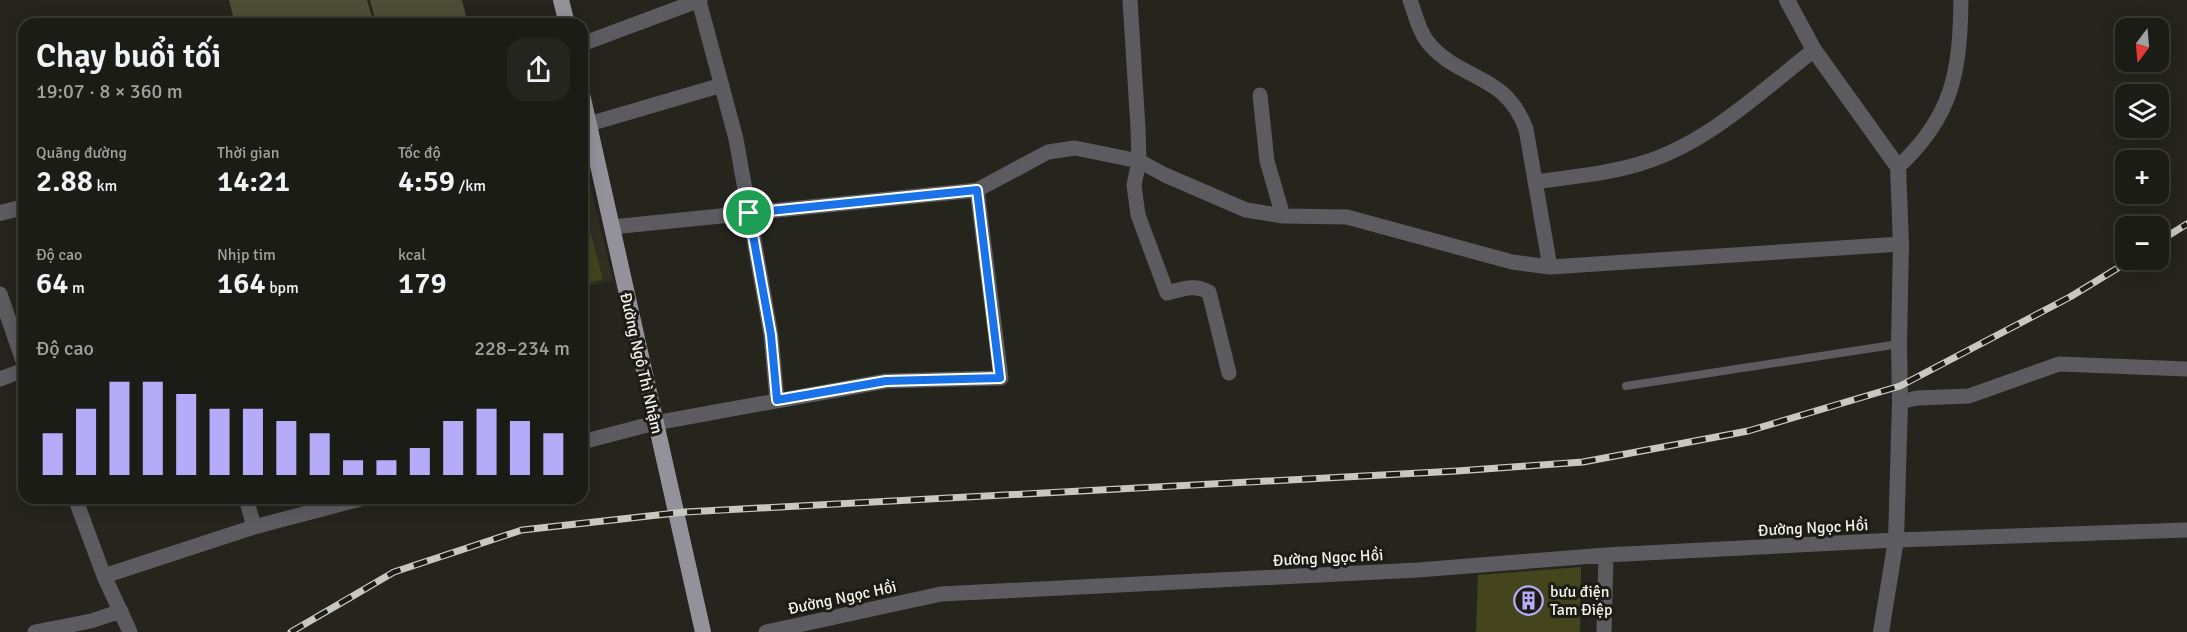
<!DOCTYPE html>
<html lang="vi">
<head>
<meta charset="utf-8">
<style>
  :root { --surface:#1c1c16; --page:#25251f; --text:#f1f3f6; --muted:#a0a1a1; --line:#3a3a35; --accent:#b6abf8 }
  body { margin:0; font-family:Signika,sans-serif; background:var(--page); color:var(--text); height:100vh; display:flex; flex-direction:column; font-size:22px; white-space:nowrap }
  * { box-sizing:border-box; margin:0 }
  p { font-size:20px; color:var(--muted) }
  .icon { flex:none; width:33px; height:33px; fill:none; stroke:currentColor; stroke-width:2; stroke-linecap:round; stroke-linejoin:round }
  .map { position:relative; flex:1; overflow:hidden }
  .drawer { position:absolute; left:18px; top:18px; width:570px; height:486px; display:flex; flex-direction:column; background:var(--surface); border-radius:18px; box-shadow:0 3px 15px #0003,0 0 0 2px var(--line) }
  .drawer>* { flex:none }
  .needle { width:39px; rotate:196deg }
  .tools { position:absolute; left:2115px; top:18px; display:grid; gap:12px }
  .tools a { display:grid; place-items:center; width:54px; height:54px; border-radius:12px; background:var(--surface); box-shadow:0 3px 15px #0003,0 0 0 2px var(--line); font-size:30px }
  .pin { position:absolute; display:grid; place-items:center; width:51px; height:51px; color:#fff; margin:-26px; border:3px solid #fff; border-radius:50%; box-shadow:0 2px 6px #0007 }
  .round { display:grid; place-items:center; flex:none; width:63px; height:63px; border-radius:18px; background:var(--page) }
  .overview { display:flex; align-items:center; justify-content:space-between; height:102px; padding:0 18px }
  h1 { font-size:33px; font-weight:600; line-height:45px }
  .metrics { display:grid; grid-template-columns:repeat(3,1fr); gap:9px; height:102px; padding:6px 18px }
  .metrics div { display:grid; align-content:center }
  .metrics b { font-size:30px; font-weight:600 }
  .metrics small { font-size:16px; font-weight:400 }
  .metrics p { font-size:16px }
  .chart { height:168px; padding:12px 18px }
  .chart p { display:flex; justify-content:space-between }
  .chart svg { width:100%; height:108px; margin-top:6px; stroke:var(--accent); stroke-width:6 }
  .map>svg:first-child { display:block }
  .built { fill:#2f2f22 }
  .green { fill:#4c4d35 }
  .building { fill:#44441d }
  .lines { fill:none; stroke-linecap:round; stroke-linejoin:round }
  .service { stroke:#5c5c60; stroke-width:8 }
  .minor { stroke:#5c5c60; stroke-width:15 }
  .tertiary { stroke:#5c5c60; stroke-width:16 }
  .primary { stroke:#93929a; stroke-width:16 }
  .rail-casing { stroke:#c8c8c3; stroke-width:7 }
  .rail { stroke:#1c1c15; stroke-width:4.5; stroke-dasharray:14; stroke-linecap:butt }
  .route-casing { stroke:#fff; stroke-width:12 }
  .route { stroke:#1a73e8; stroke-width:8 }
  .labels { text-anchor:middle; stroke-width:6; stroke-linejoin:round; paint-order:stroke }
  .street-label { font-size:16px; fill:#f3f3ee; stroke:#1c1c15 }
  .poi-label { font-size:16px; fill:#f3f3ee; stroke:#1c1c15; text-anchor:start }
</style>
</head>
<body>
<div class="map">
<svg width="2187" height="632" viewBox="0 0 2187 632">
  <rect width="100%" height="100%" fill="#25251e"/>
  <path class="built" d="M582 153 613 280 582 288Z"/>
  <path class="green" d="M229 0H367L374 24H235Z
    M370 0H462L468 24H376Z"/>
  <path class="building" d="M586 217 603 279 582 285V218Z
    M1581 567 1580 632H1476L1478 575Z"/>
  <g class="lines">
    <path class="service" d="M1626 386 1899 344"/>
    <path class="minor" d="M1130 0 1138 128 1139 161 1134 185 1138 215 1167 293C1183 289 1194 284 1209 292L1229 373
      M1410 0C1416 16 1419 33 1431 46 1463 81 1506 74 1526 129L1550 267
      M699 1 736 139 771 335 777 400
      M582 44 700 0
      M1260 95 1267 161 1283 216
      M589 124 722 85
      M1898 167C1953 116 1960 72 1961 0
      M1535 182C1569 177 1606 174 1639 164 1706 145 1760 92 1814 50
      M612 227 977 190 1048 152 1075 148 1139 161 1165 175 1246 210 1283 216 1347 217 1512 262 1550 267 1901 244
      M0 294 24 364
      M0 379 24 370
      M1900 402 1917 398 1969 396 2059 364 2187 369
      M582 442 655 423 886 381 1001 378 977 190
      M75 498 104 576 130 632
      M246 498 254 527
      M104 576 254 527 364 498
      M35 632 91 621 121 611
      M766 632 941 594 1418 570 1606 555 1896 540 2187 530
      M1604 632 1606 555"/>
    <path class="tertiary" d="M1787 0 1814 50 1898 167 1901 244 1899 344 1900 402 1896 540 1881 632
      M0 213 24 207"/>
    <path class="primary" d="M561 0 567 24
      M582 94 703 632"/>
    <defs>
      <path id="rail" d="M2158 242 2187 224
        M291 632 394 572 522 530 685 512 1457 471 1583 462 1748 431 1900 386 2070 297 2131 260"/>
    </defs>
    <use href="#rail" class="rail-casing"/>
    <use href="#rail" class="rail"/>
  </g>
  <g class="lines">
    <defs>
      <path id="route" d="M977 190 1000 378 886 381 777 400 771 335 749 213Z"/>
    </defs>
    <use href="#route" class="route-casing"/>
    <use href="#route" class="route"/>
  </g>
  <defs>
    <symbol id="building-ring" viewBox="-11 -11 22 22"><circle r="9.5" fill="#1c1c15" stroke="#b6abf8" stroke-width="1.5"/><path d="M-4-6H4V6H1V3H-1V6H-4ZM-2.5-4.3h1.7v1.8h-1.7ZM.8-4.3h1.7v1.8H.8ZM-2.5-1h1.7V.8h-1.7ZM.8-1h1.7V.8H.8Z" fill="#b6abf8"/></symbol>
  </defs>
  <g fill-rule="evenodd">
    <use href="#building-ring" x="1512" y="584" width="33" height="33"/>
  </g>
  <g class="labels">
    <g class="street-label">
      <text transform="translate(642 363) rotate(77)" y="6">Đường Ngô Thì Nhậm</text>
      <text transform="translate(1813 527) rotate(-3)" y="6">Đường Ngọc Hồi</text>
      <text transform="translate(1328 557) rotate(-3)" y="6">Đường Ngọc Hồi</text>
      <text transform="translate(842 597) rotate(-12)" y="6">Đường Ngọc Hồi</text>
    </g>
    <g class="poi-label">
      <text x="1550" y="597">bưu điện<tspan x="1550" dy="18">Tam Điệp</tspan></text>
    </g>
  </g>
</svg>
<div class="tools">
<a><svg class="needle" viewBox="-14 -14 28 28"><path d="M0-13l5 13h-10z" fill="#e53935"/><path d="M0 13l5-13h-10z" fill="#a0a1a1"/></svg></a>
<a><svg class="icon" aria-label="layers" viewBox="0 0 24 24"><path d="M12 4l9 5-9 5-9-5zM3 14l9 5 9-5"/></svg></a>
<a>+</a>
<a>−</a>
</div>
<div class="pin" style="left:749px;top:213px;background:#1e9e55"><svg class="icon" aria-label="arrive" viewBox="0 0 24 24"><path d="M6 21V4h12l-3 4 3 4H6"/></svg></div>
<section class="drawer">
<div class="overview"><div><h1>Chạy buổi tối</h1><p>19:07 · 8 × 360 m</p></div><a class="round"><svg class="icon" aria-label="share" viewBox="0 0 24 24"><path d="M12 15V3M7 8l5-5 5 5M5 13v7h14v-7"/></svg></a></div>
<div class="metrics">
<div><p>Quãng đường</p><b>2.88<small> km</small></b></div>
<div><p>Thời gian</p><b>14:21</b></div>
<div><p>Tốc độ</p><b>4:59<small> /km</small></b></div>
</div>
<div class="metrics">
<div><p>Độ cao</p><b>64<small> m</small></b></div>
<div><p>Nhịp tim</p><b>164<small> bpm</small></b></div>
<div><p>kcal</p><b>179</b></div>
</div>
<div class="chart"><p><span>Độ cao</span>228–234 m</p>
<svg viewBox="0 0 160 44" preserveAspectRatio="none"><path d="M5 44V27M15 44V17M25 44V6M35 44V6M45 44V11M55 44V17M65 44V17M75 44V22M85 44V27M95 44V38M105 44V38M115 44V33M125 44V22M135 44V17M145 44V22M155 44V27"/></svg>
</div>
</section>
</div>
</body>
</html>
